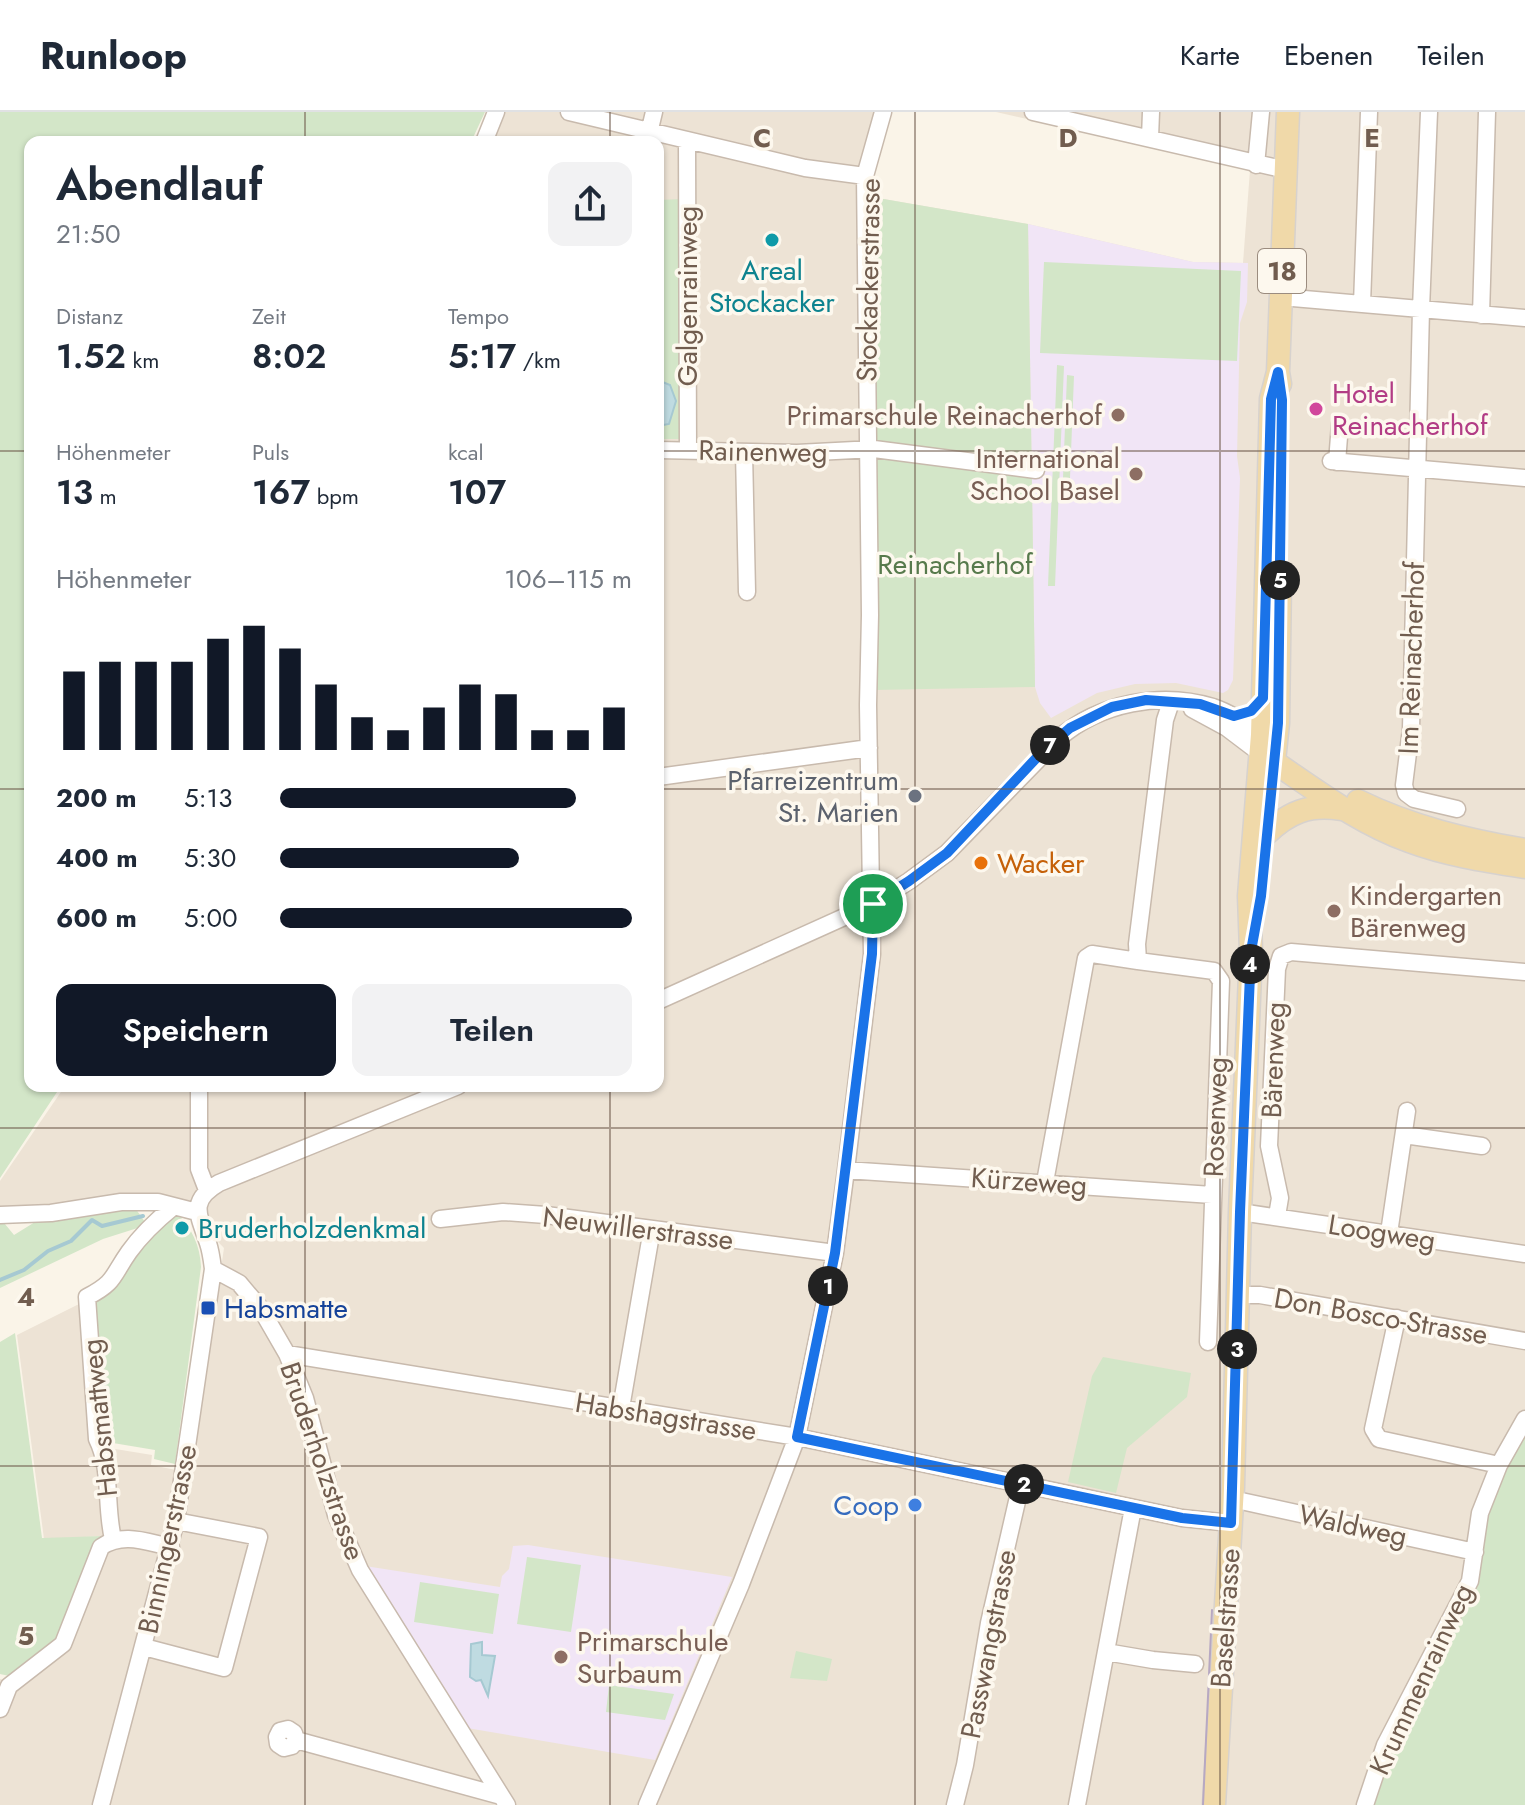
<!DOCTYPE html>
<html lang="de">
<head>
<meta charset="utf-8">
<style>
  :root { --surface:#fff; --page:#f2f2f3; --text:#1f2937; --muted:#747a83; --line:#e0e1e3; --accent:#111827 }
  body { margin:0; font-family:Jost,sans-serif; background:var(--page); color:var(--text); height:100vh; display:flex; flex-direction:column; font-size:30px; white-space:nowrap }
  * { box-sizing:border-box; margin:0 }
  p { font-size:26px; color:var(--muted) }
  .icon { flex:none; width:44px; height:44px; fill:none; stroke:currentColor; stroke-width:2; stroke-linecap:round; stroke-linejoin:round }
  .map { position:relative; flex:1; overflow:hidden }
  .details { position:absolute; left:24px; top:24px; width:640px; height:956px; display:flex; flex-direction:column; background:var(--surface); border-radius:16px; box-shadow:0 2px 6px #0004 }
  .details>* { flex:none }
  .pin { position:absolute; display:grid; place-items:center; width:68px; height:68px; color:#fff; margin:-34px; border:4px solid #fff; border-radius:50%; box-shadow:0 2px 8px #0007 }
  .km { position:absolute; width:40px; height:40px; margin:-20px; border-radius:50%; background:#222; color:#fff; font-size:22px; line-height:40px; text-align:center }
  .round { display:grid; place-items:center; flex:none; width:84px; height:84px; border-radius:16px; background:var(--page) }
  .head { display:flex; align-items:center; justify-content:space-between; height:136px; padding:0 32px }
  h1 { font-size:44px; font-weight:600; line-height:60px }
  .figures { display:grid; grid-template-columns:repeat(3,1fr); gap:12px; height:136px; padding:8px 32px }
  .figures div { display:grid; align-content:center }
  .figures b { font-size:34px; font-weight:600 }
  .figures small { font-size:22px; font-weight:400 }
  .figures p { font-size:22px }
  .chart { height:224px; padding:16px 32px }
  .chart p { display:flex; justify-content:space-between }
  .chart svg { width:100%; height:144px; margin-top:8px; stroke:var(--accent); stroke-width:6 }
  .action { display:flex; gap:16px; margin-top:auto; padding:16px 32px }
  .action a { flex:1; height:92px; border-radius:16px; background:var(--accent); color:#fff; font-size:32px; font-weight:600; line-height:92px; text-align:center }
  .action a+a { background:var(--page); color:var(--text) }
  ul { padding:0 32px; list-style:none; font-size:26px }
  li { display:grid; grid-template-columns:128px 96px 1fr; align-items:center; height:60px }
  li i { height:20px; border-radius:10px; background:var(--accent) }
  header { display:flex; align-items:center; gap:48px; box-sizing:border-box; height:112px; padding:0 40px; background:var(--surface); border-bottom:2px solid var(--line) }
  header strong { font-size:38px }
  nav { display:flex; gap:44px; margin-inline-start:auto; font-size:28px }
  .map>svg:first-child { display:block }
  .residential { fill:#ede3d5 }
  .education { fill:#f1e5f6 }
  .green { fill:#d3e6c8 }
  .water { fill:#bfdbe1; stroke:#a6c9d2; stroke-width:2 }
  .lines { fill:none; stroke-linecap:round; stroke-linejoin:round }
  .stream { stroke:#a6c9d2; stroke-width:4 }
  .minor-casing { stroke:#c8baad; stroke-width:19 }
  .major-casing { stroke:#d7d2ce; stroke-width:25 }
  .minor { stroke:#fff; stroke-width:16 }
  .major { stroke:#f0d9a9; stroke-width:22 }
  .tram { stroke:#b7a8c2; stroke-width:2 }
  .route-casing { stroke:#fff; stroke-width:16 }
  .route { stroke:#1a73e8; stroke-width:10 }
  .grid { fill:none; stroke:#715d4f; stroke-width:2; stroke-opacity:0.55 }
  .culture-dot { fill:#0f9aa8; stroke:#fdf8ee; stroke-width:3 }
  .hotel-dot { fill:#d1479c; stroke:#fdf8ee; stroke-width:3 }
  .education-dot { fill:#8d6e63; stroke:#fdf8ee; stroke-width:3 }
  .worship-dot { fill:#6b7280; stroke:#fdf8ee; stroke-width:3 }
  .food-dot { fill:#e8710a; stroke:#fdf8ee; stroke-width:3 }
  .transit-dot { fill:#1a4fb4; stroke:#fdf8ee; stroke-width:3 }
  .shop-dot { fill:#3f7fe0; stroke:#fdf8ee; stroke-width:3 }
  .labels { text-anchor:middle; stroke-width:7; stroke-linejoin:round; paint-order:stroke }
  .shield { fill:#fdf8ee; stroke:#9b8c7f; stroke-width:2 }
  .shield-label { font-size:26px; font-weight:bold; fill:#715d4f }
  .culture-label { font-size:28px; fill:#0d838f; stroke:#fdf8ee }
  .street-label { font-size:28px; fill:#715d4f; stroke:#fdf8ee }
  .hotel-label { font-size:28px; fill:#b23c85; stroke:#fdf8ee; text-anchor:start }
  .education-label { font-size:28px; fill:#785e54; stroke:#fdf8ee; text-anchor:end }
  .park-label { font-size:28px; fill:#577a4c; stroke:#fdf8ee }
  .worship-label { font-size:28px; fill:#5b616d; stroke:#fdf8ee; text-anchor:end }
  .food-label { font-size:28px; fill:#c56008; stroke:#fdf8ee; text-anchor:start }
  .transit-label { font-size:28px; fill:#164399; stroke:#fdf8ee; text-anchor:start }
  .shop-label { font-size:28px; fill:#366cbe; stroke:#fdf8ee; text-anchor:end }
  .grid-label { font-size:26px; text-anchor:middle; font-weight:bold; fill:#715d4f; stroke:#fdf8ee; stroke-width:7; stroke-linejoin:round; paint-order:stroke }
</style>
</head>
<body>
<header>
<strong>Runloop</strong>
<nav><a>Karte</a><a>Ebenen</a><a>Teilen</a></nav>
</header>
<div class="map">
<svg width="1525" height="1693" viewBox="0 0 1525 1693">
  <rect width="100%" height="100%" fill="#faf4e8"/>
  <path class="residential" d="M491 0H890L875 57 872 85 1028 112 1193 150 1243 151 1250 58 996 0H1525V1307L1470 1469 1372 1693H0V1567L21 1572 106 1424 44 1427 17 1223 87 1188 97 1334 152 1343 151 1353 191 1361 224 1136 181 1092 0 1099V1069L65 974H658V30H478Z"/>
  <path class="education" d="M1028 112 1193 150 1248 151 1247 190 1240 211 1237 344 1240 366 1233 568 1228 578 1223 581 1176 571 1135 572 1097 581 1051 606 1040 591 1035 575Z
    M528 1433 732 1465 655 1648 467 1616 365 1454 500 1475 502 1464 509 1457 513 1434Z"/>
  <path class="green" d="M0 0H485L471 30H30V974H61L0 1066Z
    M872 85 1028 112 1035 575 874 578Z
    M683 87 686 327H658V88Z
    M1044 150 1241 159 1237 249 1040 241Z
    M1057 253 1064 254 1055 474H1048Z
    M1067 263 1074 264 1070 366H1063Z
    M133 1093 147 1113 103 1127 0 1176V1106L14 1123 35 1110Z
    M177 1101C192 1117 200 1133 201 1155L175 1352 154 1347 155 1338 107 1330 94 1184 131 1142Z
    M15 1221 42 1426 103 1424 90 1444 56 1532 14 1565 0 1562V1230Z
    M1103 1245 1191 1261 1187 1285 1127 1336 1116 1381 1068 1370 1092 1264Z
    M1525 1307V1693H1372L1385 1633 1457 1496 1480 1401Z
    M527 1445 581 1453 571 1520 517 1512Z
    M420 1470 499 1482 493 1522 414 1510Z
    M796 1539 832 1547 827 1569 790 1566Z
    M609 1573 674 1582 665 1608 606 1600Z"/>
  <path class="water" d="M660 269 670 273 676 289 669 312 658 314V270Z
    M482 1530V1543L495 1544 488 1584 481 1568 476 1569 470 1565 471 1532Z"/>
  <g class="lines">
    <path class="stream" d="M0 1168 24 1158 48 1139 71 1129 92 1108 102 1114 143 1104"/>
    <defs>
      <path id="minor" d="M569 0 805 56 865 64
        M1033 0 1286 58
        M1429 0 1421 197 1411 617 1404 673 1406 681 1414 687 1457 697
        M649 21 654 0
        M1150 26 1151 0
        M484 30 496 0
        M687 30 688 338
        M1256 53 1261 0
        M1281 185 1525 206
        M1362 192 1369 0
        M1481 203 1487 0
        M658 338 797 341 874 337 1036 358
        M744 340 747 480
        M1331 349 1525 366
        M1337 350 1340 312
        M1171 590 1165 608 1137 832 1138 849 1214 859 1221 869 1208 1230
        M1192 597 1227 616 1260 641
        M658 665 869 636
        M658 889 873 792 909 769 947 741 1059 626C1100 591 1161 579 1213 595 1231 601 1246 612 1262 623
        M199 974V1057L207 1078
        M1404 1023 1482 1034
        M846 1058 1212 1083
        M1045 1070 1086 846 1092 842 1138 849
        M1240 1100 1525 1142
        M0 1103 51 1101 121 1090H158L197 1100
        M1277 1104 1280 1086 1269 1034 1277 857 1281 844 1291 840 1525 860
        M440 1107 503 1100 546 1103 835 1141
        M1389 1121 1407 999
        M213 1157 239 1171 261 1197 287 1242 305 1286 336 1403 360 1458 507 1693
        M1237 1183H1260L1525 1229
        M1397 1206 1373 1317 1379 1327 1499 1353
        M287 1242 797 1325 1182 1406 1231 1411
        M621 1296 652 1117
        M1232 1387 1475 1440
        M113 1427C105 1394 112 1357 97 1327L87 1185C116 1170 112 1164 129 1140 141 1123 157 1108 173 1095
        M144 1535 224 1556 259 1425 176 1409
        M1106 1540 1153 1548 1195 1552
        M0 1597 9 1574 63 1532 101 1435C123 1420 146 1430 171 1435
        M296 1628 292 1634 284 1636 278 1632 277 1625 280 1619 288 1617 294 1621 296 1628 501 1684
        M101 1693 176 1409 213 1157C212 1149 211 1140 208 1131 199 1104 188 1089 219 1071L458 974
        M647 1693 741 1472 797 1325 835 1141 846 1058 872 842 868 593 870 503 865 64 883 0
        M955 1693 965 1653 989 1511 1021 1372
        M1077 1693 1133 1396
        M1365 1693 1385 1633 1470 1469 1480 1401 1499 1353 1525 1307"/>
      <path id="major" d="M1280 272 1278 260 1288 0
        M1265 644C1312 675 1356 710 1409 729 1446 743 1486 749 1525 755
        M1273 659 1278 611 1280 466
        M1358 689C1411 715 1467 728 1525 738
        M1266 722C1289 700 1309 692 1341 697
        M1214 1693 1233 1375 1240 1100 1251 839 1249 784 1262 623 1271 287 1278 260"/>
    </defs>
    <use href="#minor" class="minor-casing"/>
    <use href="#major" class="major-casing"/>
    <use href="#minor" class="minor"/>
    <use href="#major" class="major"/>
    <path class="tram" d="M1203 1693 1212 1498"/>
  </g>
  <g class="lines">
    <defs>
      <path id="route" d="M1278 260 1282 288 1278 611 1261 784 1251 839 1240 1100 1231 1411 1182 1406 797 1325 835 1141 872 842 873 792 909 769 947 741 1043 639 1070 616 1112 595 1146 588 1200 592 1234 604 1251 599 1263 586 1271 287Z"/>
    </defs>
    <use href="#route" class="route-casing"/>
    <use href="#route" class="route"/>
  </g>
  <path class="grid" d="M305 0V30M610 0V30M915 0V1693M1220 0V1693M0 339H30M658 339H1525M0 677H30M658 677H1525M305 974V1693M610 974V1693M0 1016H1525M0 1354H1525"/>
  <g class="culture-dot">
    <circle cx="772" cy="128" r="8"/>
    <circle cx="182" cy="1116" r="8"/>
  </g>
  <circle class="hotel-dot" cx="1316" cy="297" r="8"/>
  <g class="education-dot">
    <circle cx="1118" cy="303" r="8"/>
    <circle cx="1136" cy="362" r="8"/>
    <circle cx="1334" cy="799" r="8"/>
    <circle cx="561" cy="1545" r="8"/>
  </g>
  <circle class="worship-dot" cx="915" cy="684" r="8"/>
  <circle class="food-dot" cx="981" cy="751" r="8"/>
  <rect class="transit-dot" x="200" y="1188" width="16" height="16" rx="4"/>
  <circle class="shop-dot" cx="915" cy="1393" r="8"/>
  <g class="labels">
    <rect class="shield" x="1258" y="137" width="48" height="44" rx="6"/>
    <g class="shield-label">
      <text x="1282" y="168">18</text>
    </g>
    <g class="culture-label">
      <text x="772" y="168">Areal<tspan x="772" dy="32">Stockacker</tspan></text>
      <text x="198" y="1126" text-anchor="start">Bruderholzdenkmal</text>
    </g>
    <g class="street-label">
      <text transform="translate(868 168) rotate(-89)" y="10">Stockackerstrasse</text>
      <text transform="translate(687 184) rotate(-90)" y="10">Galgenrainweg</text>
      <text transform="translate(763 339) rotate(1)" y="10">Rainenweg</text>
      <text transform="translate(1411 546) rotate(-88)" y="10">Im Reinacherhof</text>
      <text transform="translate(1273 948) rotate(-88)" y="10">Bärenweg</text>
      <text transform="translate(1215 1005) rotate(-88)" y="10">Rosenweg</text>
      <text transform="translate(1029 1069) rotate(4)" y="10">Kürzeweg</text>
      <text transform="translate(638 1116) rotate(7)" y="10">Neuwillerstrasse</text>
      <text transform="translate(1382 1120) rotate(9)" y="10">Loogweg</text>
      <text transform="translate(1381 1204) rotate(10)" y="10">Don Bosco-Strasse</text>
      <text transform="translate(666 1304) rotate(9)" y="10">Habshagstrasse</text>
      <text transform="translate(99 1306) rotate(-96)" y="10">Habsmattweg</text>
      <text transform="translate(323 1349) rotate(71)" y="10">Bruderholzstrasse</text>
      <text transform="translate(1353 1413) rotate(12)" y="10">Waldweg</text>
      <text transform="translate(167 1427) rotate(-78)" y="10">Binningerstrasse</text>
      <text transform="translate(1225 1506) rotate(-86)" y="10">Baselstrasse</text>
      <text transform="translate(988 1532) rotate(-79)" y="10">Passwangstrasse</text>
      <text transform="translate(1421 1567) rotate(-65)" y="10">Krummenrainweg</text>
    </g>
    <g class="hotel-label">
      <text x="1332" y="291">Hotel<tspan x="1332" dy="32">Reinacherhof</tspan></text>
    </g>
    <g class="education-label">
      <text x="1102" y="313">Primarschule Reinacherhof</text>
      <text x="1120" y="356">International<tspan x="1120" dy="32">School Basel</tspan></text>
      <text x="1350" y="793" text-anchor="start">Kindergarten<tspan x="1350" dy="32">Bärenweg</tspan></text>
      <text x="577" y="1539" text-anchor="start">Primarschule<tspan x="577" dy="32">Surbaum</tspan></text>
    </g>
    <g class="park-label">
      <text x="955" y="462">Reinacherhof</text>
    </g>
    <g class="worship-label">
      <text x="899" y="678">Pfarreizentrum<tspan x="899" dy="32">St. Marien</tspan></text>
    </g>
    <g class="food-label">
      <text x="997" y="761">Wacker</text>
    </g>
    <g class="transit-label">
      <text x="224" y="1206">Habsmatte</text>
    </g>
    <g class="shop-label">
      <text x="899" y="1403">Coop</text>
    </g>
  </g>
  <g class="grid-label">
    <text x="762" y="35">C</text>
    <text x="1068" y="35">D</text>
    <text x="1372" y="35">E</text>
    <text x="26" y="1194">4</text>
    <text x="26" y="1533">5</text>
  </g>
</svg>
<div class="pin" style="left:873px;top:792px;background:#1e9e55"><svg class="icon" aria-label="arrive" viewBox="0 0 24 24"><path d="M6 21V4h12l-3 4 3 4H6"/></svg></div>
<b class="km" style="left:828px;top:1174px">1</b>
<b class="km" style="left:1024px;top:1372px">2</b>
<b class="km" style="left:1237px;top:1237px">3</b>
<b class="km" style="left:1250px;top:852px">4</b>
<b class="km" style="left:1280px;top:468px">5</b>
<b class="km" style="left:1050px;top:633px">7</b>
<section class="details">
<div class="head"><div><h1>Abendlauf</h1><p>21:50</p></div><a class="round"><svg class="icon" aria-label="share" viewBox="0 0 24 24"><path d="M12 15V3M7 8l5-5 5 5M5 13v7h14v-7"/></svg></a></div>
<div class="figures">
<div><p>Distanz</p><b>1.52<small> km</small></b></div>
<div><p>Zeit</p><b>8:02</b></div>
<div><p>Tempo</p><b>5:17<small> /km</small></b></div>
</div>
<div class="figures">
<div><p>Höhenmeter</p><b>13<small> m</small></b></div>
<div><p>Puls</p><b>167<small> bpm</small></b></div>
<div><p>kcal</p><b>107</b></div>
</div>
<div class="chart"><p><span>Höhenmeter</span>106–115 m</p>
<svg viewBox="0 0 160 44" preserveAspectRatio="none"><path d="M5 44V20M15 44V17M25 44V17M35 44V17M45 44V10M55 44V6M65 44V13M75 44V24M85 44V34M95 44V38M105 44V31M115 44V24M125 44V27M135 44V38M145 44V38M155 44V31"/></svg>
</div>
<ul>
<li><b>200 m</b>5:13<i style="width:84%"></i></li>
<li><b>400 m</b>5:30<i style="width:68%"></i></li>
<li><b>600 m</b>5:00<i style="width:100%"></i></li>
</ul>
<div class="action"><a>Speichern</a><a>Teilen</a></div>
</section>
</div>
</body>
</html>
